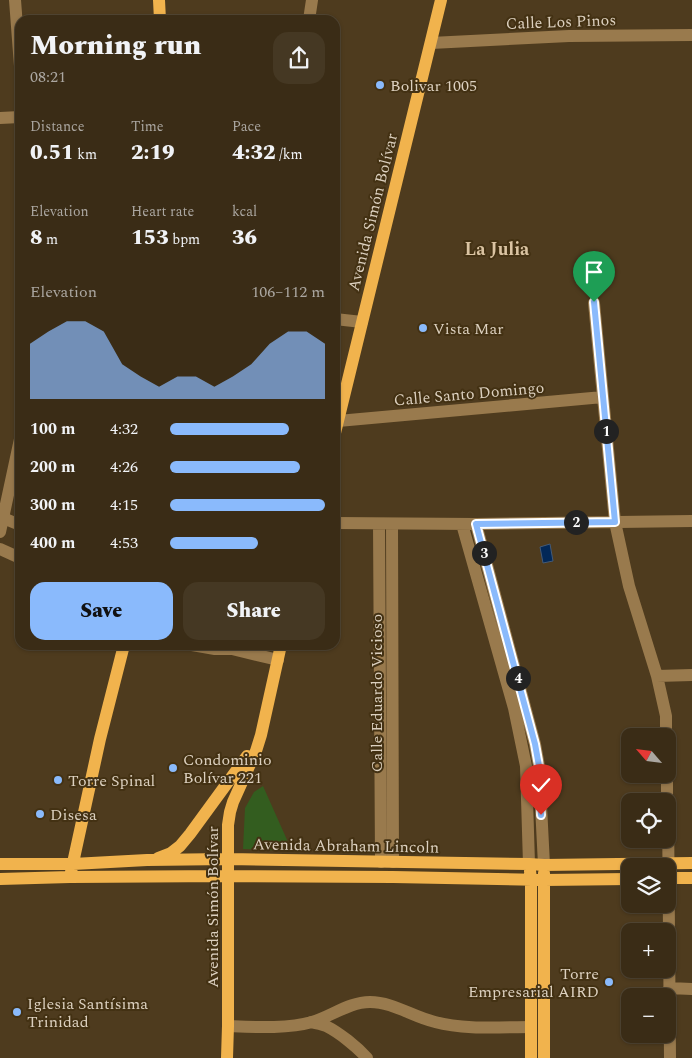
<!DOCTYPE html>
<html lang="en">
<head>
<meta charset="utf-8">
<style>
  :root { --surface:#3a2c16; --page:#453823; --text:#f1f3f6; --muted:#aba7a1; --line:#544835; --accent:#8abafc }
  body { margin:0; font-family:Spectral,serif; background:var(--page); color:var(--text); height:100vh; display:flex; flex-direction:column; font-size:19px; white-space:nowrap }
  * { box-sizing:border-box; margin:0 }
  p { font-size:16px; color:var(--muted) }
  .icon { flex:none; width:28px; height:28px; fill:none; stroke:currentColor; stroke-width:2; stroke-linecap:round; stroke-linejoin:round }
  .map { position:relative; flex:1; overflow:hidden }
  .details { position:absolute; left:15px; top:15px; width:325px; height:635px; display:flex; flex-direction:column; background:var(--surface); border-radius:15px; box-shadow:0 1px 4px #0004,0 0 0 1px var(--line) }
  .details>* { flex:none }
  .needle { width:32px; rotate:298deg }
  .tools { position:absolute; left:621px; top:728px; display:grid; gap:10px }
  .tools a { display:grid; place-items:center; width:55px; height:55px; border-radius:10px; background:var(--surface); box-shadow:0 1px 4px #0004,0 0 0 1px var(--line); font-size:25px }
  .pin { position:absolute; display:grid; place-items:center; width:42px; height:42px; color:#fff; margin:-51px -21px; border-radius:50% 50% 50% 0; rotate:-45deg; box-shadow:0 0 5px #0007 }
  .pin .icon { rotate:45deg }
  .km { position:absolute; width:25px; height:25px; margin:-12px; border-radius:50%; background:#222; color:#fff; font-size:14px; line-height:25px; text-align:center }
  .round { display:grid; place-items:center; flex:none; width:52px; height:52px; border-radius:15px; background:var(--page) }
  .overview { display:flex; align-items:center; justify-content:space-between; height:85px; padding:0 15px }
  h1 { font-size:28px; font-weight:800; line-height:38px }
  .stats { display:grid; grid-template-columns:repeat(3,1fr); gap:8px; height:85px; padding:5px 15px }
  .stats div { display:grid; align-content:center }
  .stats b { font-size:21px; font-weight:800 }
  .stats small { font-size:14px; font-weight:400 }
  .stats p { font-size:14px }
  .chart { height:140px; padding:10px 15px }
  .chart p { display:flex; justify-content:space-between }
  .chart svg { width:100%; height:90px; margin-top:5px; fill:var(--accent); opacity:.7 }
  .button { display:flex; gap:10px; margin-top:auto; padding:10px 15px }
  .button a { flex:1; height:58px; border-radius:15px; background:var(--accent); color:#111; font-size:20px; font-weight:800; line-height:58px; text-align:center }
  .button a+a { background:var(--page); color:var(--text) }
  ul { padding:0 15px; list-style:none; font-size:16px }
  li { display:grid; grid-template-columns:80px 60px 1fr; align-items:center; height:38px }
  li i { height:12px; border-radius:6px; background:var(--accent) }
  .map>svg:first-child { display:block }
  .green { fill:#335d1f }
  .water { fill:#022858; stroke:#435a77 }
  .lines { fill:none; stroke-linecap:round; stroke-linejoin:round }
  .minor { stroke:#997a4d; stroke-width:12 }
  .major { stroke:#f1b34d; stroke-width:12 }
  .route-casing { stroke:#fff; stroke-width:10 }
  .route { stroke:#8abafc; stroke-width:6 }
  .poi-dot { fill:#8abafc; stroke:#433113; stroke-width:2 }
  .labels { text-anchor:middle; stroke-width:4; stroke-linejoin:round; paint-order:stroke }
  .street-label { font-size:16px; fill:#dcd0bf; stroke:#433113 }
  .poi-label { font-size:16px; fill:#dcd0bf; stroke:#433113; text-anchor:start }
  .neighbourhood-label { font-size:18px; font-weight:bold; fill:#dac3a2; stroke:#433113 }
</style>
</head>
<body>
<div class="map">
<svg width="692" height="1058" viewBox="0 0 692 1058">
  <rect width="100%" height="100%" fill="#4e3b1e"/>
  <path class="green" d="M263 786 292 851 243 849 245 808 254 792Z"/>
  <path class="water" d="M550 544 553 561 543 563 540 547Z"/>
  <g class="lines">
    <path class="minor" d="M15 0 20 66
      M309 20 312 0
      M431 43 569 36 692 35
      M0 118 20 117
      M594 303 615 522 629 586 657 676 666 716V736
      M335 319 362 322
      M338 421 603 397
      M3 518 20 525
      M335 523 476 524 692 521
      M379 524 381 862
      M392 524 393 862
      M462 524 514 708 526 766 529 864
      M476 524 535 744 539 766 544 865
      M0 532 20 439
      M0 549 20 558
      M192 645 215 649H232L278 660
      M657 676 692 675
      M667 774V801
      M668 806 670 1058
      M669 988 692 989
      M311 1022C316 1023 321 1024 326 1026 340 1033 357 1047 367 1058
      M228 1026C254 1027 288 1029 312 1022 332 1016 349 1002 370 1002 393 1002 413 1017 435 1022 465 1030 500 1027 531 1027"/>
    <path class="major" d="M159 0 160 20
      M335 433 441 0
      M158 858 171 853 180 846 190 834 247 756
      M0 864H73L147 860 228 859 529 864 544 865 692 863
      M530 871 531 879V1058
      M71 872 100 739 124 645
      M544 873V1058
      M668 878H692
      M0 879 70 877 228 876 393 877 544 880 630 879
      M227 1058 228 1026V825L230 812 233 802 256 751 261 735 281 645"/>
  </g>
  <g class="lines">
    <defs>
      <path id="route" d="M541 815 539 766 535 744 476 524 615 522 594 302"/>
    </defs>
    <use href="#route" class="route-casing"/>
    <use href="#route" class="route"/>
  </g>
  <g class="poi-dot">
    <circle cx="380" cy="85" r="5"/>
    <circle cx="423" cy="328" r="5"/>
    <circle cx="173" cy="768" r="5"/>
    <circle cx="58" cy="780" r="5"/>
    <circle cx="40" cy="814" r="5"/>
    <circle cx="609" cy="982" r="5"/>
    <circle cx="17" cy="1012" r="5"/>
  </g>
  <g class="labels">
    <g class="street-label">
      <text transform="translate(561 21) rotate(-2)" y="6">Calle Los Pinos</text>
      <text transform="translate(372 212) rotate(-76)" y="6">Avenida Simón Bolívar</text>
      <text transform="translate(469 393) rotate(-5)" y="6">Calle Santo Domingo</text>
      <text transform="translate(376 693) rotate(-90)" y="6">Calle Eduardo Vicioso</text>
      <text transform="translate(346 845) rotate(1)" y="6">Avenida Abraham Lincoln</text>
      <text transform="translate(212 907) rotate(-90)" y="6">Avenida Simón Bolívar</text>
    </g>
    <g class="poi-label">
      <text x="390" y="91">Bolivar 1005</text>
      <text x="433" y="334">Vista Mar</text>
      <text x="183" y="765">Condominio<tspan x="183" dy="18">Bolívar 221</tspan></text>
      <text x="68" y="786">Torre Spinal</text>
      <text x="50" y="820">Disesa</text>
      <text x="599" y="979" text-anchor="end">Torre<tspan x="599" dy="18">Empresarial AIRD</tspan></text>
      <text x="27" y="1009">Iglesia Santísima<tspan x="27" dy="18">Trinidad</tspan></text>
    </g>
    <g class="neighbourhood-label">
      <text x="497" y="255">La Julia</text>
    </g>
  </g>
</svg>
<div class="tools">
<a><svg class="needle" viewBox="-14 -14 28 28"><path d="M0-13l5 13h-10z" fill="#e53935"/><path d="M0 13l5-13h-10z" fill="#aba7a1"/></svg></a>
<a><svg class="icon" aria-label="locate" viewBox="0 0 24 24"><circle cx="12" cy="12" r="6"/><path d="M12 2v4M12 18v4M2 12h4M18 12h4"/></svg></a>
<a><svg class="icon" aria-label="layers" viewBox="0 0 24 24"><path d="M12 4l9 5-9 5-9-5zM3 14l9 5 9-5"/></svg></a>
<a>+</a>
<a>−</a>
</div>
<div class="pin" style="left:594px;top:302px;background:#1e9e55"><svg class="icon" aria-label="arrive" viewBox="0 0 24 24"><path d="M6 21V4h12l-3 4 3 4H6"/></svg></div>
<div class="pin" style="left:541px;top:815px;background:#d93025"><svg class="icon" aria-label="check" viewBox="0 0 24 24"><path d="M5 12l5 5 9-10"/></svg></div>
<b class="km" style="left:606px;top:431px">1</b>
<b class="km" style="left:576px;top:522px">2</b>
<b class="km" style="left:484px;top:553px">3</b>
<b class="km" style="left:518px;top:678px">4</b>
<section class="details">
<div class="overview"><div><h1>Morning run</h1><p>08:21</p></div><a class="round"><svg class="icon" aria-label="share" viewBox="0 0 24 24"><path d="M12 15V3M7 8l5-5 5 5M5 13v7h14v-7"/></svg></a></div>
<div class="stats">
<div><p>Distance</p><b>0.51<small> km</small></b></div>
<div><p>Time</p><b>2:19</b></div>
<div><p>Pace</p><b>4:32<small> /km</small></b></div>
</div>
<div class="stats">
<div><p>Elevation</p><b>8<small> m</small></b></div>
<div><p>Heart rate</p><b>153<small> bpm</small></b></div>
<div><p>kcal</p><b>36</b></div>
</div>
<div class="chart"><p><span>Elevation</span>106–112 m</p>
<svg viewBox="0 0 160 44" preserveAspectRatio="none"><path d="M0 44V17L10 11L20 6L30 6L40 11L50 27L60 33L70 38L80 33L90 33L100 38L110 33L120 27L130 17L140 11L150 11L160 17V44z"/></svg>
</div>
<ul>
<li><b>100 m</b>4:32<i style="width:77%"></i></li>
<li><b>200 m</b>4:26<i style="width:84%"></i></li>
<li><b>300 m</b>4:15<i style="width:100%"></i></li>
<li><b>400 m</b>4:53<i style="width:57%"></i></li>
</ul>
<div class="button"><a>Save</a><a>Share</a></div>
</section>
</div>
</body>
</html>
